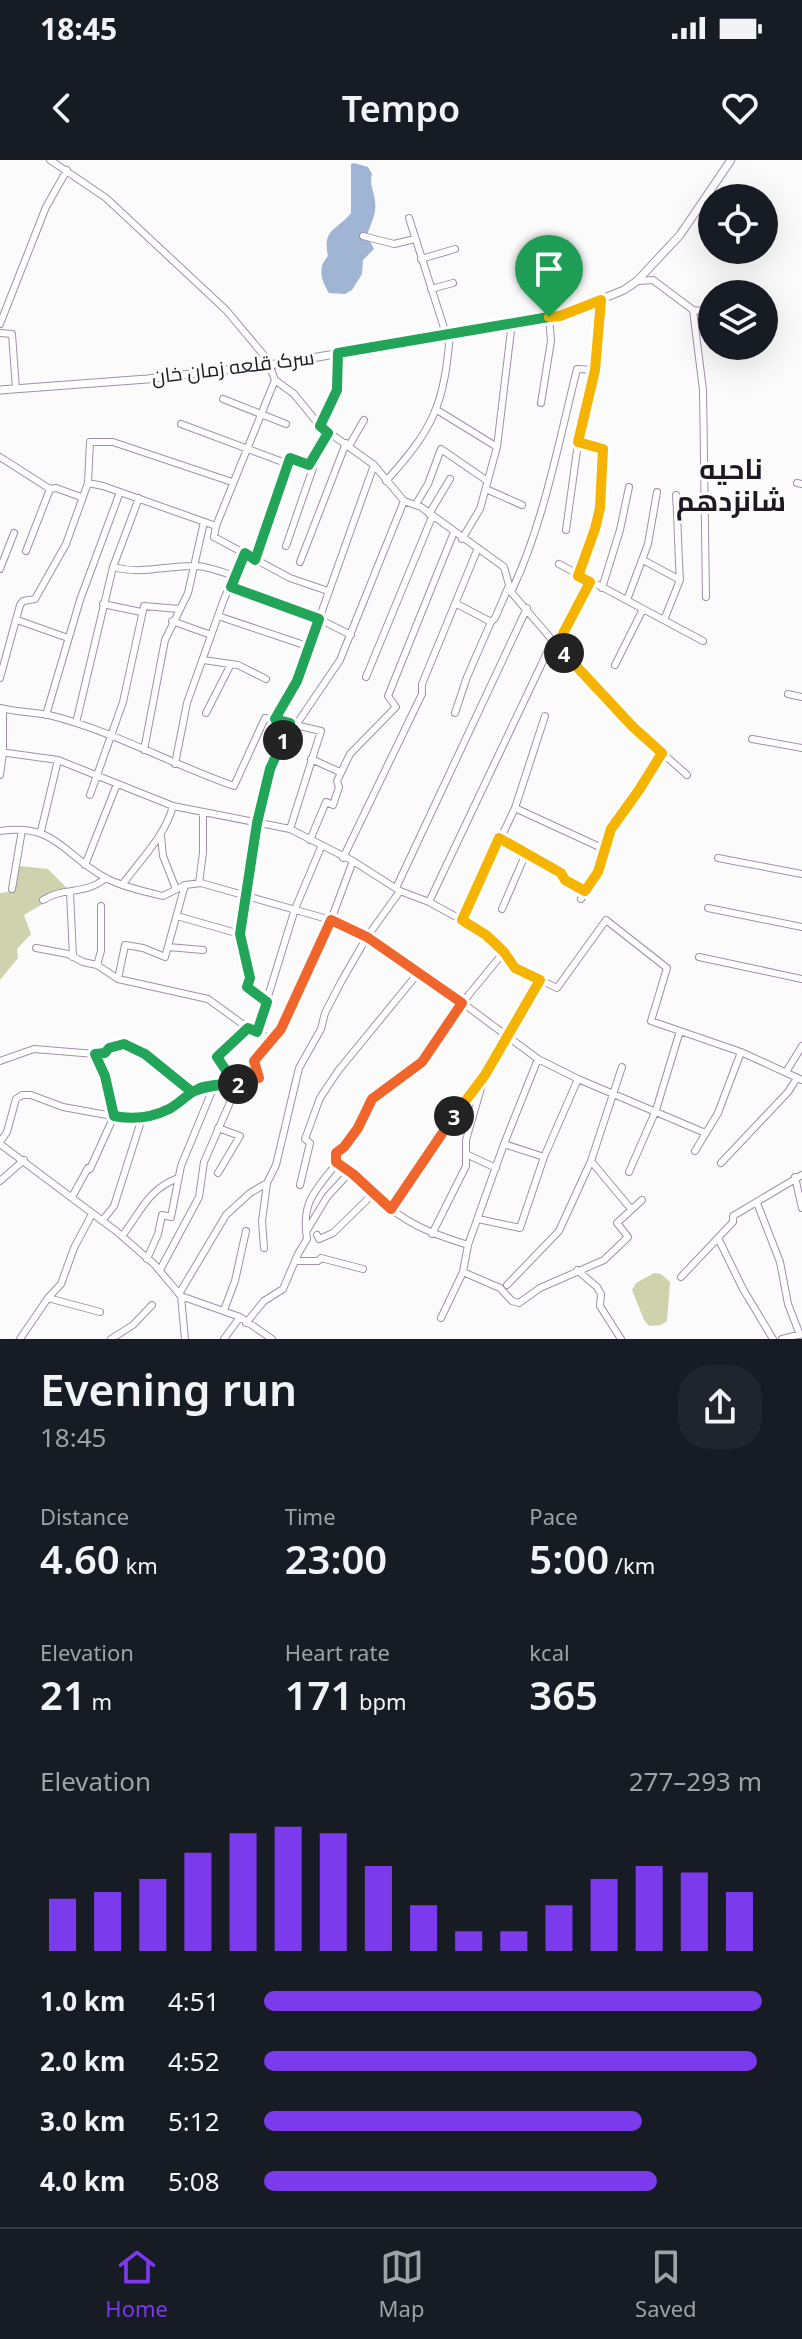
<!DOCTYPE html>
<html lang="en">
<head>
<meta charset="utf-8">
<style>
  :root { --surface:#171b24; --page:#20242c; --text:#f1f3f6; --muted:#9ea1a6; --line:#363941; --accent:#7c3aed }
  body { margin:0; font-family:"Noto Sans",Cairo,sans-serif; background:var(--page); color:var(--text); height:100vh; display:flex; flex-direction:column; font-size:30px; white-space:nowrap }
  * { box-sizing:border-box; margin:0 }
  p { font-size:26px; color:var(--muted) }
  .icon { flex:none; width:44px; height:44px; fill:none; stroke:currentColor; stroke-width:2; stroke-linecap:round; stroke-linejoin:round }
  .map { position:relative; height:1179px; overflow:hidden }
  .side { display:flex; flex-direction:column; background:var(--surface); flex:1 }
  .side>* { flex:none }
  .buttons { position:absolute; left:698px; top:24px; display:grid; gap:16px }
  .buttons a { display:grid; place-items:center; width:80px; height:80px; border-radius:50%; background:var(--surface); box-shadow:0 8px 32px #0002; font-size:40px }
  .pin { position:absolute; display:grid; place-items:center; width:68px; height:68px; color:#fff; margin:-82px -34px; border-radius:50% 50% 50% 0; rotate:-45deg; box-shadow:0 0 8px #0007 }
  .pin .icon { rotate:45deg }
  .km { position:absolute; width:40px; height:40px; margin:-20px; border-radius:50%; background:#222; color:#fff; font-size:22px; line-height:40px; text-align:center }
  .round { display:grid; place-items:center; flex:none; width:84px; height:84px; border-radius:32px; background:var(--page) }
  .headline { display:flex; align-items:center; justify-content:space-between; height:136px; padding:0 40px }
  h1 { font-size:44px; font-weight:600; line-height:60px }
  .stats { display:grid; grid-template-columns:repeat(3,1fr); gap:12px; height:136px; padding:8px 40px }
  .stats div { display:grid; align-content:center }
  .stats b { font-size:40px; font-weight:600 }
  .stats small { font-size:22px; font-weight:400 }
  .stats p { font-size:22px }
  .chart { height:224px; padding:16px 40px }
  .chart p { display:flex; justify-content:space-between }
  .chart svg { width:100%; height:144px; margin-top:8px; stroke:var(--accent); stroke-width:6 }
  ul { padding:0 40px; list-style:none; font-size:26px }
  li { display:grid; grid-template-columns:128px 96px 1fr; align-items:center; height:60px }
  li i { height:20px; border-radius:10px; background:var(--accent) }
  .status { display:flex; justify-content:space-between; align-items:center; height:56px; padding:0 40px; background:var(--surface); direction:ltr }
  .status svg { height:22px; fill:currentColor }
  header { display:flex; justify-content:space-between; align-items:center; height:104px; padding:0 40px; background:var(--surface); font-size:36px; font-weight:600 }
  .tabs { display:flex; justify-content:space-around; align-items:center; height:112px; border-top:2px solid var(--line); background:var(--surface); font-size:22px; color:var(--muted) }
  .tabs a { display:grid; justify-items:center; gap:4px }
  .tabs .active { color:var(--accent) }
  .map>svg:first-child { display:block }
  .green { fill:#ced3ae }
  .water { fill:#a0b4d4 }
  .lines { fill:none; stroke-linecap:round; stroke-linejoin:round }
  .minor-casing { stroke:#a38eab; stroke-width:8 }
  .tertiary-casing { stroke:#a38eab; stroke-width:9 }
  .minor { stroke:#fff; stroke-width:6 }
  .tertiary { stroke:#fff; stroke-width:7 }
  .split-1-casing { stroke:#fff; stroke-width:16 }
  .split-2-casing { stroke:#fff; stroke-width:16 }
  .split-3-casing { stroke:#fff; stroke-width:16 }
  .split-4-casing { stroke:#fff; stroke-width:16 }
  .split-5-casing { stroke:#fff; stroke-width:16 }
  .split-1 { stroke:#22a559; stroke-width:10 }
  .split-2 { stroke:#22a559; stroke-width:10 }
  .split-3 { stroke:#f0652b; stroke-width:10 }
  .split-4 { stroke:#f5b400; stroke-width:10 }
  .split-5 { stroke:#f5b400; stroke-width:10 }
  .labels { text-anchor:middle; stroke-width:6; stroke-linejoin:round; paint-order:stroke }
  .street-label { font-size:20px; fill:#1f1722; stroke:#fbfbfb }
  .district-label { font-size:28px; font-weight:bold; fill:#1f1722; stroke:#fbfbfb }
</style>
</head>
<body>
<div class="status"><b>18:45</b><svg viewBox="0 0 49 12"><path d="M0 12V9h3v3zM5 12V6h3v6zM10 12V3h3v9zM15 12V0h3v12zM26 1h20v11H26zM47 4h2v5h-2z"/></svg></div>
<header><svg class="icon" aria-label="back" viewBox="0 0 24 24"><path d="M15 5l-7 7 7 7"/></svg>Tempo<svg class="icon" aria-label="heart" viewBox="0 0 24 24"><path d="M12 20l-8-8c-3-5 5-10 8-4 3-6 11-1 8 4z"/></svg></header>
<div class="map">
<svg width="802" height="1179" viewBox="0 0 802 1179">
  <rect width="100%" height="100%" fill="#fbfbfb"/>
  <path class="green" d="M20 706 48 709 68 729 24 755 31 774 17 789 18 798 0 820V733L14 731Z
    M654 1113 661 1114 670 1122 667 1161 661 1165 649 1166 644 1160 632 1130 636 1123Z"/>
  <path class="water" d="M354 3 368 7 372 14C369 25 374 30 375 41 377 55 370 64 367 76L374 89 363 100 362 114 352 130 345 134 329 133C321 120 317 108 328 96 322 68 337 71 351 53V4Z"/>
  <g class="lines">
    <defs>
      <path id="minor" d="M50 0 106 38 226 150 267 199 275 220 294 234 320 266 374 305 404 341 421 347 504 407 511 432 566 496 633 567 687 615
        M409 58 446 174
        M363 76 394 84 415 79
        M421 99 455 89
        M638 121 653 120 693 150 712 152
        M431 129 453 123
        M693 150 703 230 706 437
        M0 164 46 47 67 10
        M0 173 12 174 16 229
        M223 239 286 264
        M541 243 551 181 549 157
        M437 250 497 287
        M181 264 288 304
        M320 266 337 230 338 193
        M578 282 603 289 600 348 595 369 578 416
        M349 286 364 260
        M0 297 50 329 56 328 81 337
        M309 305 328 273
        M386 321C434 268 444 245 450 174
        M88 323 103 326 216 366 275 220
        M797 323 802 324
        M486 329 522 345
        M676 335C678 364 678 392 680 420
        M416 344 428 324 441 289 486 320
        M429 354 450 319
        M216 366 214 377 290 418 328 431
        M566 370 579 276 595 210 601 140
        M462 379 480 349 497 287 512 162
        M26 391 50 329
        M255 400 292 297 313 308 286 386
        M643 400 680 420 664 460
        M300 402 346 283
        M559 404 703 481
        M113 407C144 415 167 405 197 406 210 407 222 412 234 416
        M0 409 14 373
        M231 427 319 459 351 475
        M602 428 620 370 629 327
        M511 432C543 366 559 281 577 209L595 210
        M627 440 648 384 657 332
        M103 444 141 452
        M457 444 491 462 495 458 508 428
        M218 456 310 487
        M17 460 68 478
        M172 461 211 475
        M557 485 590 422
        M203 500 238 505 266 519
        M615 505 643 449
        M366 517 432 357
        M0 518 20 445 23 441 35 439 66 384 88 323 90 282H113L232 322
        M788 534 802 537
        M0 548C16 552 33 552 49 555 113 571 171 604 234 626L265 558 321 571 290 669
        M206 553 231 504
        M455 553 467 517 491 462
        M46 555 80 440 120 332
        M275 559 297 521 374 305
        M76 563 113 407 139 338
        M296 565 340 500 404 341
        M752 579 802 588
        M144 590 165 480 188 433 204 362
        M0 592 58 600 173 646 290 669 353 701 400 731 429 742 462 760 486 775 504 792 515 808 557 828 606 760 667 808 651 861 741 892 802 920
        M311 599 340 612
        M175 604 187 543 224 439 245 393
        M0 615 3 593V549
        M90 635 123 542 144 446 179 449
        M515 648 604 689
        M0 671C55 663 62 693 104 717 122 727 144 731 163 736L185 725 201 723 331 760 367 777 437 824 538 899 578 919 703 972
        M41 671 58 600
        M161 676 163 696 176 729
        M499 678 561 713 565 720 585 731
        M310 680 326 642 333 645 339 627 337 621 350 594 396 547 388 536 454 372
        M343 698 422 534V524L478 388
        M718 698 802 714
        M85 705 117 624
        M199 723 203 693V653
        M122 725C141 699 165 676 173 646
        M396 728 527 448
        M12 729 22 670
        M70 732 73 797
        M581 739 598 712 611 669 639 630 662 593
        M43 740C65 726 84 736 106 718
        M429 742 553 480
        M708 748 802 767
        M502 749 526 693
        M177 756 240 774 250 818 247 827 267 842
        M462 760 515 648 545 556
        M240 774 257 663 270 609 290 563
        M168 787 203 790
        M36 788 68 794 83 802 97 805 118 819 208 839 248 868 272 880
        M699 797 802 819
        M97 805 101 791V746
        M118 819 125 785 143 788 165 797 185 725
        M257 872 295 749 321 687
        M0 901 34 889 95 894 105 893 109 888 124 884 145 894 192 932
        M786 912 802 886
        M235 924 217 897 248 868
        M0 982 7 972 16 939 22 935H31L63 947 129 959 147 958 166 950 202 927 247 923 259 918 254 901 281 869 331 760 353 701
        M0 984 116 1071 154 1104 181 1136 240 1157 272 1179
        M504 984 544 997
        M695 991 718 953 741 892
        M466 994 496 1008
        M591 1001 631 1049
        M721 1003 788 932 797 918
        M629 1012 656 950 680 871
        M218 1013 240 976 218 968
        M795 1017 802 1048
        M0 1021 24 1000
        M300 1025 310 983 305 979 320 938 338 911 419 812
        M72 1037 88 1008 90 1009 114 956 105 916 95 894
        M757 1043 780 1102 788 1144 800 1175
        M391 1049 450 961 485 915 540 820
        M478 1059 520 1068 544 997 578 919
        M102 1061 114 1046 142 958
        M306 1072 327 1037 350 1012
        M432 1074 466 1006V980L484 918
        M317 1075 319 1079 333 1073 374 1033
        M122 1076C141 1052 147 1030 178 1018
        M718 1078 743 1129 773 1179
        M468 1085C440 1076 412 1067 389 1047 371 1032 356 1015 336 1002V993L344 987 358 968 372 939 422 902 462 843 504 792
        M264 1088 262 1061 267 1023 276 1005 299 908 321 869 325 853 341 822 367 777 400 731
        M147 1099 158 1074 162 1055 171 1057 181 1006 214 926
        M295 1101H318L321 1098 363 1109
        M160 1110 199 1037 204 1002 238 924
        M577 1110 597 1127 601 1134 600 1146 621 1179
        M463 1112 500 1128 512 1141 519 1143 540 1128 604 1100 628 1077 617 1063 642 1040
        M681 1117 733 1062V1056L802 1015
        M507 1125 559 1071 591 1001 622 907
        M179 1134 226 1055 250 1033 267 1023
        M181 1136 185 1179
        M48 1138 100 1152
        M224 1150 235 1121 246 1071
        M441 1158 463 1112 468 1085 504 984 538 899
        M246 1163 264 1141 283 1129 298 1094 307 1079C301 1042 315 1031 337 1003
        M20 1179 48 1138 61 1124 74 1088 92 1054
        M111 1179 133 1165 152 1145
        M224 1179 240 1157
        M782 1179 802 1174"/>
      <path id="tertiary" d="M0 230 147 219 269 205 420 180 499 164 560 156 624 130 637 121 680 75 731 0"/>
    </defs>
    <use href="#minor" class="minor-casing"/>
    <use href="#tertiary" class="tertiary-casing"/>
    <use href="#minor" class="minor"/>
    <use href="#tertiary" class="tertiary"/>
  </g>
  <g class="lines">
    <defs>
      <path id="split-1" d="M283 580 290 563 275 559 297 521 319 459 231 427 245 393 255 400 290 298 309 305 328 273 320 266 337 230 338 193 549 157"/>
      <path id="split-2" d="M238 924C226 924 211 924 200 928 188 933 180 943 169 949 151 958 134 960 114 956L105 916 95 894 105 893 109 888 124 884 145 894 192 932C206 926 220 925 235 924L217 897 248 868 257 872 267 842 247 827 250 818 240 774 257 663 270 609 283 580"/>
      <path id="split-3" d="M238 924 259 918 254 901 281 869 331 760 367 777 462 843 422 902 372 939 358 968 344 987 336 993V1002L353 1014 391 1049 454 956"/>
      <path id="split-4" d="M454 956 485 915 540 820 515 808 504 792 486 775 462 760 499 678 561 713 565 720 585 731 598 712 611 669 639 630 662 593 633 567 564 493"/>
      <path id="split-5" d="M549 157 560 156 601 140 595 210 578 282 603 289 600 348 595 369 578 416 590 422 557 485 564 493"/>
    </defs>
    <use href="#split-1" class="split-1-casing"/>
    <use href="#split-2" class="split-2-casing"/>
    <use href="#split-3" class="split-3-casing"/>
    <use href="#split-4" class="split-4-casing"/>
    <use href="#split-5" class="split-5-casing"/>
    <use href="#split-1" class="split-1"/>
    <use href="#split-2" class="split-2"/>
    <use href="#split-3" class="split-3"/>
    <use href="#split-4" class="split-4"/>
    <use href="#split-5" class="split-5"/>
  </g>
  <g class="labels">
    <g class="street-label">
      <text transform="translate(233 207) rotate(-7)" y="7">سرک قلعه زمان خان</text>
    </g>
    <g class="district-label">
      <text x="731" y="319">ناحیه<tspan x="731" dy="32">شانزدهم</tspan></text>
    </g>
  </g>
</svg>
<div class="buttons">
<a><svg class="icon" aria-label="locate" viewBox="0 0 24 24"><circle cx="12" cy="12" r="6"/><path d="M12 2v4M12 18v4M2 12h4M18 12h4"/></svg></a>
<a><svg class="icon" aria-label="layers" viewBox="0 0 24 24"><path d="M12 4l9 5-9 5-9-5zM3 14l9 5 9-5"/></svg></a>
</div>
<div class="pin" style="left:549px;top:157px;background:#1e9e55"><svg class="icon" aria-label="arrive" viewBox="0 0 24 24"><path d="M6 21V4h12l-3 4 3 4H6"/></svg></div>
<b class="km" style="left:283px;top:580px">1</b>
<b class="km" style="left:238px;top:924px">2</b>
<b class="km" style="left:454px;top:956px">3</b>
<b class="km" style="left:564px;top:493px">4</b>
</div>
<section class="side">
<div class="headline"><div><h1>Evening run</h1><p>18:45</p></div><a class="round"><svg class="icon" aria-label="share" viewBox="0 0 24 24"><path d="M12 15V3M7 8l5-5 5 5M5 13v7h14v-7"/></svg></a></div>
<div class="stats">
<div><p>Distance</p><b>4.60<small> km</small></b></div>
<div><p>Time</p><b>23:00</b></div>
<div><p>Pace</p><b>5:00<small> /km</small></b></div>
</div>
<div class="stats">
<div><p>Elevation</p><b>21<small> m</small></b></div>
<div><p>Heart rate</p><b>171<small> bpm</small></b></div>
<div><p>kcal</p><b>365</b></div>
</div>
<div class="chart"><p><span>Elevation</span>277–293 m</p>
<svg viewBox="0 0 160 44" preserveAspectRatio="none"><path d="M5 44V28M15 44V26M25 44V22M35 44V14M45 44V8M55 44V6M65 44V8M75 44V18M85 44V30M95 44V38M105 44V38M115 44V30M125 44V22M135 44V18M145 44V20M155 44V26"/></svg>
</div>
<ul>
<li><b>1.0 km</b>4:51<i style="width:100%"></i></li>
<li><b>2.0 km</b>4:52<i style="width:99%"></i></li>
<li><b>3.0 km</b>5:12<i style="width:76%"></i></li>
<li><b>4.0 km</b>5:08<i style="width:79%"></i></li>
</ul>
</section>
<nav class="tabs">
<a class="active"><svg class="icon" aria-label="home" viewBox="0 0 24 24"><path d="M3 11l9-7 9 7M6 9v11h12V9"/></svg>Home</a>
<a><svg class="icon" aria-label="map" viewBox="0 0 24 24"><path d="M3 6l6-2 6 2 6-2v14l-6 2-6-2-6 2zM9 4v14M15 6v14"/></svg>Map</a>
<a><svg class="icon" aria-label="saved" viewBox="0 0 24 24"><path d="M7 4h10v16l-5-4-5 4z"/></svg>Saved</a>
</nav>
</body>
</html>
